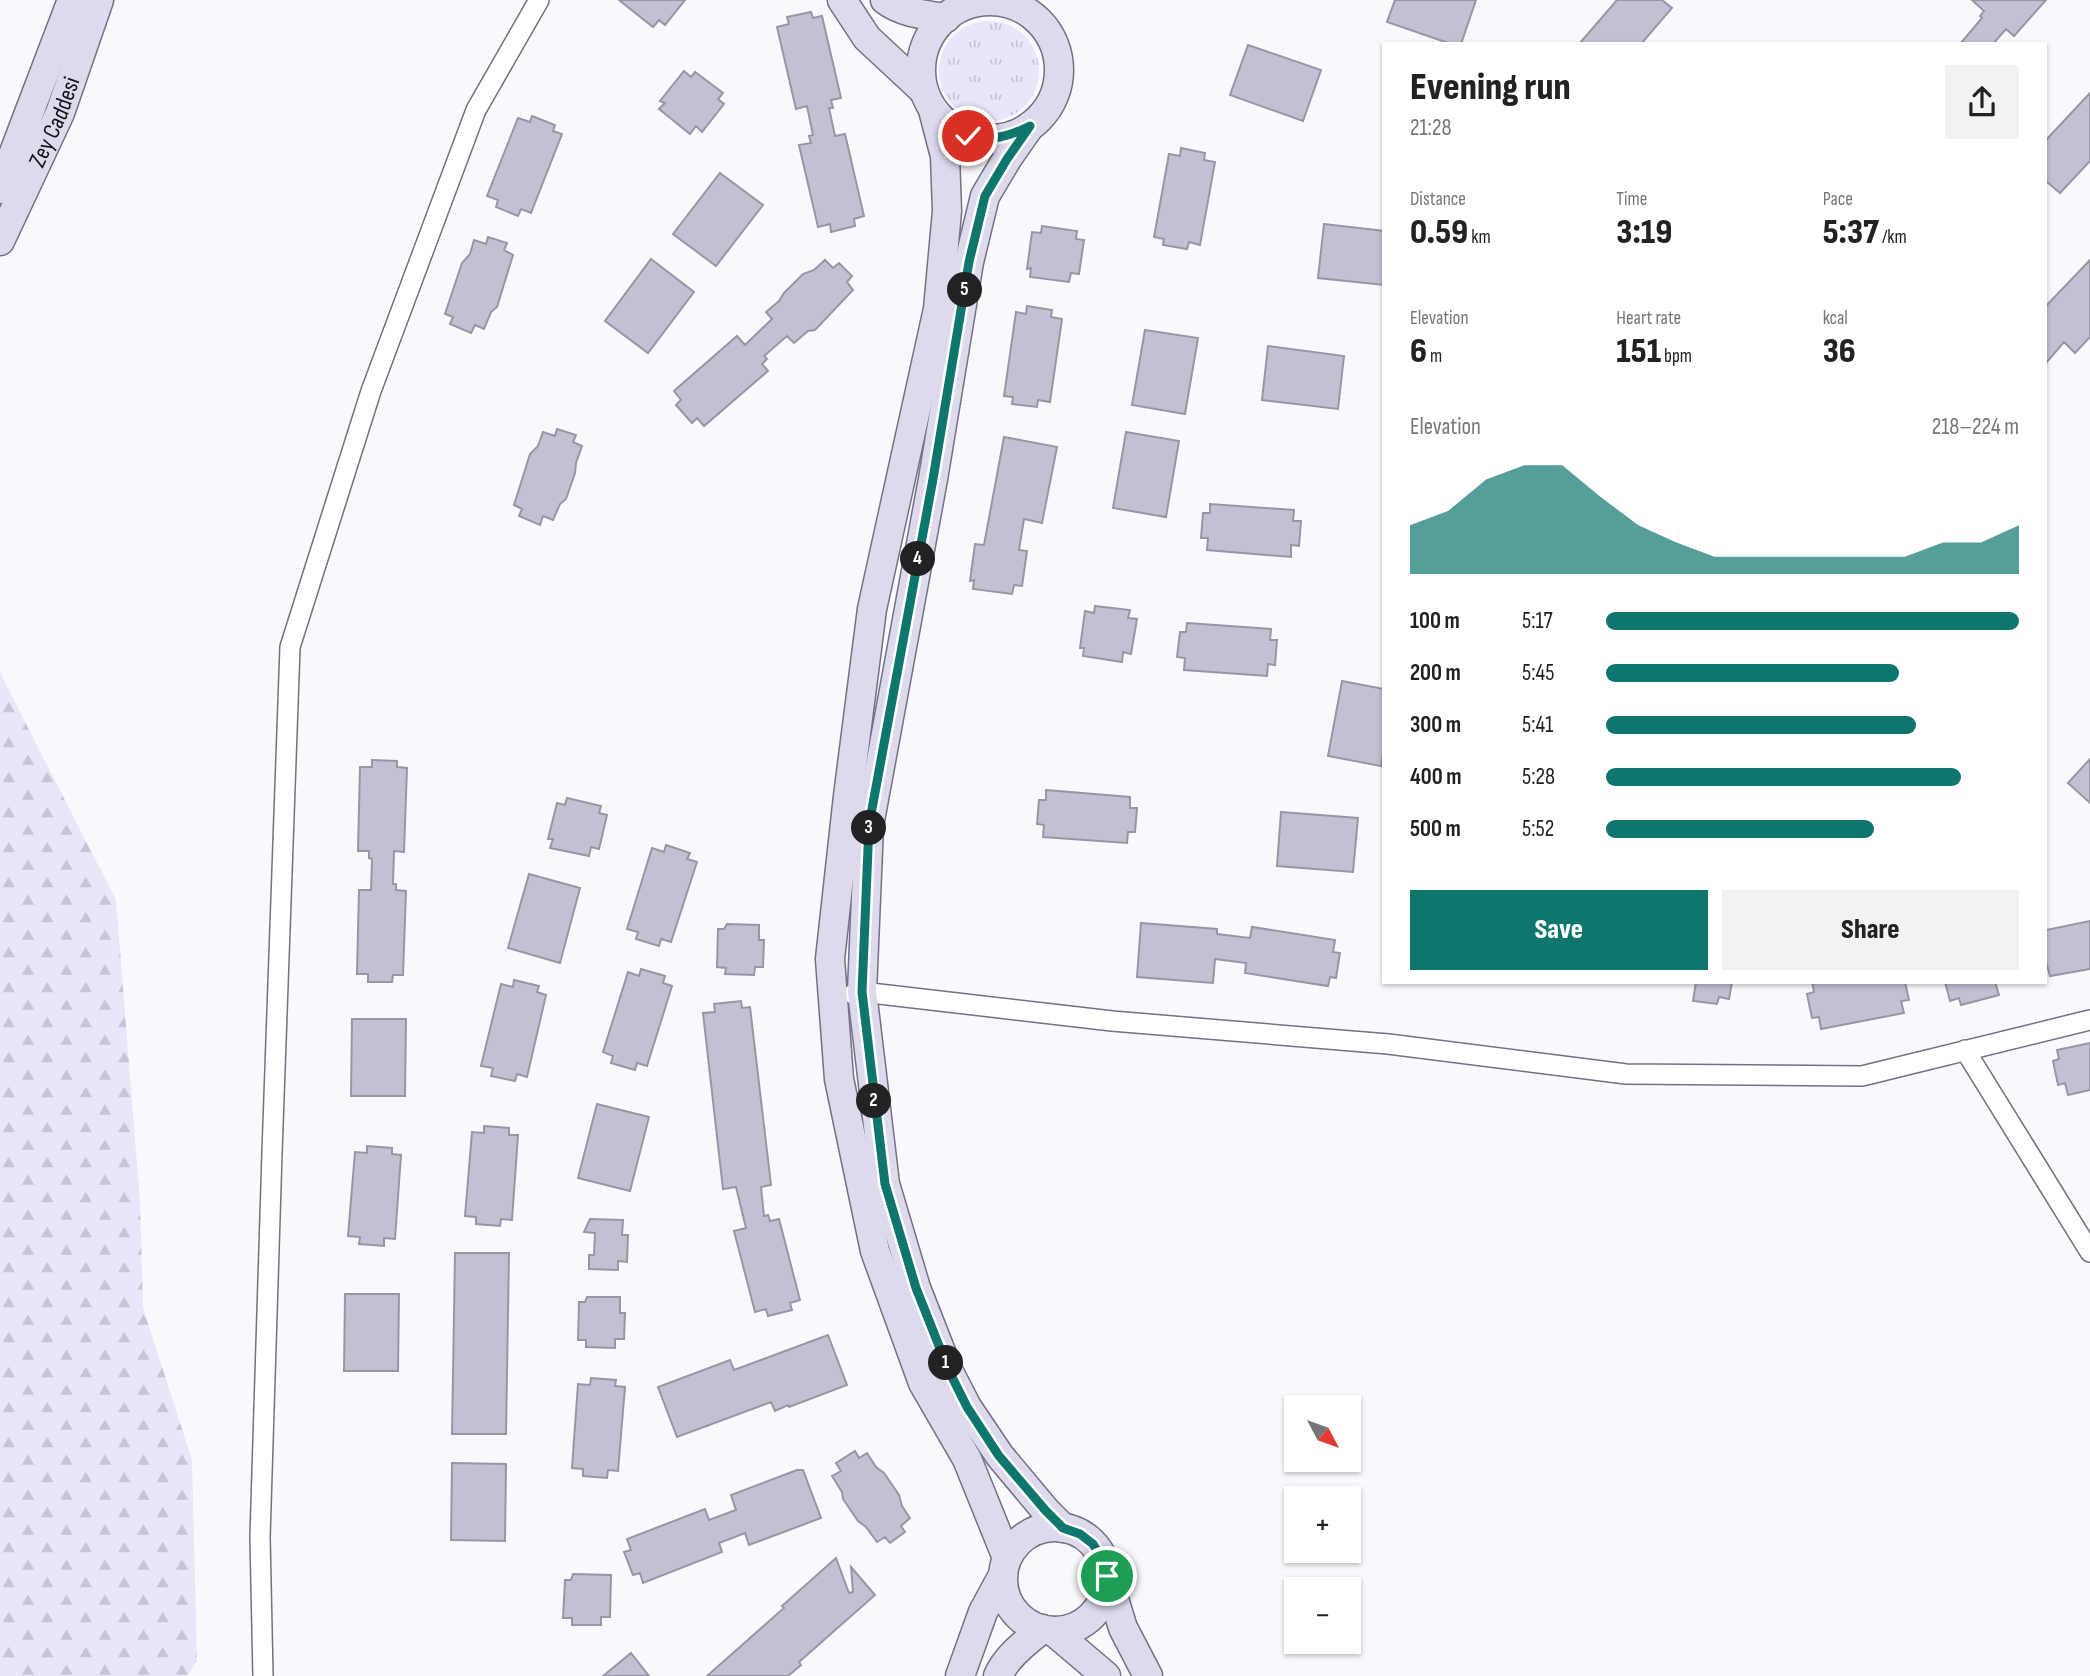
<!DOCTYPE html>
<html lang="en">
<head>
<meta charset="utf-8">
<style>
  :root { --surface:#fff; --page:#f2f2f2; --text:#222; --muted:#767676; --accent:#0f766e }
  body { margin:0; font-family:"Sofia Sans Condensed",sans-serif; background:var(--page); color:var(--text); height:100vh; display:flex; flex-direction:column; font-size:26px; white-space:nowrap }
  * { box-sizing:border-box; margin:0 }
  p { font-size:23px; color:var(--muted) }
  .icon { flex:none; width:38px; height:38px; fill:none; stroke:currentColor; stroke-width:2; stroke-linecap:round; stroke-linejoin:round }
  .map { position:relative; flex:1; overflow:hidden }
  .details { position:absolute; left:1382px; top:42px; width:665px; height:942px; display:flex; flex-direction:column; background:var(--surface); border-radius:0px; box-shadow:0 2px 5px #0004 }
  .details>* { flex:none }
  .needle { width:46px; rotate:131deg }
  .tools { position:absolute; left:1284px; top:1395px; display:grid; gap:14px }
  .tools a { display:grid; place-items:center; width:77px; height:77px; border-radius:0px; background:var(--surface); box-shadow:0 2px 5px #0004; font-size:35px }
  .pin { position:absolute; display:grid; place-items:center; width:60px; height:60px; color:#fff; margin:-30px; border:4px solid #fff; border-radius:50%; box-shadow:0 2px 7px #0007 }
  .km { position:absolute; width:35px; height:35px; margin:-18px; border-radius:50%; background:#222; color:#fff; font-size:19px; line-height:35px; text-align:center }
  .round { display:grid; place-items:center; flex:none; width:74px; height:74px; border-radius:0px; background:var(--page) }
  .summary { display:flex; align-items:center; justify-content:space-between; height:119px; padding:0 28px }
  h1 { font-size:38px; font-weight:800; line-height:52px }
  .stats { display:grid; grid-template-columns:repeat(3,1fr); gap:10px; height:119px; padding:7px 28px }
  .stats div { display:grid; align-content:center }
  .stats b { font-size:35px; font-weight:800 }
  .stats small { font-size:19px; font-weight:400 }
  .stats p { font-size:19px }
  .chart { height:196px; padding:14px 28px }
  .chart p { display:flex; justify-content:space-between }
  .chart svg { width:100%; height:126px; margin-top:7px; fill:var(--accent); opacity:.7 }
  .button { display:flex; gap:14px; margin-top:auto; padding:14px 28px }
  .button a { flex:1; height:80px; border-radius:0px; background:var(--accent); color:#fff; font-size:28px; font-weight:800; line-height:80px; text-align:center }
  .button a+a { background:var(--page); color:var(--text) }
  ul { padding:0 28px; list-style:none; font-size:23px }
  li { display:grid; grid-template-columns:112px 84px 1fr; align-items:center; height:52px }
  li i { height:18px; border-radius:9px; background:var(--accent) }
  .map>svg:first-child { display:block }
  .grass { fill:url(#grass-tufts) }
  .forest { fill:url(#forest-firs) }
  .building { fill:#c4c0d3; stroke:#9995a7; stroke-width:2 }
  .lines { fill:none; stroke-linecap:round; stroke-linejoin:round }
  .street-casing { stroke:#757082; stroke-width:22 }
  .secondary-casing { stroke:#757082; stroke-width:31 }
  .street { stroke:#fff; stroke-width:19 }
  .secondary { stroke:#dfd9ee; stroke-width:28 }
  .route-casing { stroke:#fff; stroke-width:14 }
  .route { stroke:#0f766e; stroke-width:9 }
  .labels { text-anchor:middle; stroke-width:5; stroke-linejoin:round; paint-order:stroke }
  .street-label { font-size:24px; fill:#131218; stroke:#fff }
</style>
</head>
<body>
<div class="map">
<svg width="2090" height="1676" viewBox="0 0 2090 1676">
  <defs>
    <pattern id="grass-tufts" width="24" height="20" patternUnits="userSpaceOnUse" patternTransform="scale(1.75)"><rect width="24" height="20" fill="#eae5fb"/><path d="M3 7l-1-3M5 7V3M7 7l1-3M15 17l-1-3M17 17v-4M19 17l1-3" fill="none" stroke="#c8c3d6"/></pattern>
    <pattern id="forest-firs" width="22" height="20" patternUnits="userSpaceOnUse" patternTransform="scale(1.75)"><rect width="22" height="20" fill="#eae5fb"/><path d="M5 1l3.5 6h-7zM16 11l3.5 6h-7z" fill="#c8c3d6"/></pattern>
  </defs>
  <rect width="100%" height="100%" fill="#f9f8fc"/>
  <path class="grass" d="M939 71a50 50 0 1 1 100 0a50 50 0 1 1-100 0Z"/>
  <path class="forest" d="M0 673 116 900 140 1202 143 1308 192 1460 197 1661 187 1676H0Z"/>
  <path class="building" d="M619 0H685L665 25 659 20 653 27Z
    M1395 0H1476L1461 44H1451L1387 22Z
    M1617 0H1662L1672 8 1641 44H1579Z
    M1972 0H2046L2014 36 2006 29 1993 44H1960L1982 18 1980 16 1984 11Z
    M811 12 813 18 822 16 841 98 831 100 833 108H829L835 136 845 134 864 216 854 219 855 226 831 232 830 224 818 227 799 145 811 143 809 136 813 135 807 106 796 109 777 27 789 24 787 17Z
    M1248 45 1321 70 1303 121 1230 95Z
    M684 71 691 77 695 72 723 93 718 99 724 104 702 132 696 126 690 134 659 109 665 103 660 101Z
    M2090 93V161L2060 193 2046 181V140Z
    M532 116 555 125 553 131 562 134 531 213 521 209 518 216 496 207 498 200 487 196 518 118 530 122Z
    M1181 148 1205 153 1204 160 1215 162 1200 245 1189 242 1187 249 1163 245 1164 239 1154 237 1169 154 1180 156Z
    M720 173 763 205 716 266 673 234Z
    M1324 224 1384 231V285L1318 278Z
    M1042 226 1077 231 1076 239 1084 240 1079 274 1071 273 1069 282 1030 277 1031 268 1027 269 1032 232 1041 233Z
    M488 237 507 243 504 250 513 255 497 307 491 312 484 329 475 325 471 333 450 324 453 317 445 314 462 263 470 254 474 240 486 244Z
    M651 259 694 292 648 353 605 321Z
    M825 260 833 268 839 263 852 276 847 282 853 290 815 330 808 331 794 343 787 336 764 356 767 359 762 364 768 371 704 426 697 418 692 423 676 405 681 400 674 391 737 336 745 345 772 319 766 312 779 301 784 293 803 274 814 270Z
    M2090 260V337L2075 353 2064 342 2046 363V306Z
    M1027 306 1052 310 1051 317 1062 319 1050 402 1038 400 1037 407 1012 404 1013 397 1004 396 1016 312 1026 314Z
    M1145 330 1198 338 1185 414 1132 405Z
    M1268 346 1344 356 1338 409 1262 400Z
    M557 429 576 435 573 442 582 446 576 463 575 473 566 499 560 504 553 520 543 516 540 525 519 516 522 509 514 505 530 454 538 446 543 432 555 436Z
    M1126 432 1179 441 1166 517 1113 508Z
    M1004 437 1057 447 1042 523 1024 519 1019 550 1027 551 1022 586 1014 585 1012 594 973 589 974 580 970 581 975 544 984 545Z
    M1210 504 1294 510 1293 521H1301L1299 546 1291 545V557L1207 550 1208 538H1201L1203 513H1210Z
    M1095 606 1130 610 1128 618 1137 619 1131 654 1123 652 1122 662 1083 656 1084 648H1080L1085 611 1094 613Z
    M1187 623 1271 629 1270 640H1277L1275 665 1268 664 1267 676 1184 670 1185 658 1177 657 1180 632H1186Z
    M1342 681 1384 689V747L1381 766 1328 756Z
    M2090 759V803L2068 783Z
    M372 760 397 761V767L407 768 404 852 394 851 393 884H396V890L406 891 403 975H393L392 982H368V974H357L359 890H371L372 859 369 858V851H358L360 767H372Z
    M1046 790 1130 797V808H1137L1135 832H1128L1127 843 1043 837 1044 825 1037 824 1039 800H1046Z
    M567 798 601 806 599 813 607 815 599 849 591 847 589 856 550 848 553 839H548L557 803 565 805Z
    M1281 812 1358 818 1353 872 1277 866Z
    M666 845 690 853 687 859 697 862 671 942 661 939 659 946 636 939 638 932 627 929 652 848 664 852Z
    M529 874 580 888 560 963 508 948Z
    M2090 921V969L2050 976 2047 965H2046V930Z
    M1141 923 1217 929V934L1250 938 1252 927 1335 940 1333 952 1340 953 1336 978 1330 977 1328 986 1245 973 1246 963 1215 959 1213 983 1137 977Z
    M727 924 759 925V940H764L763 967H755L754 975 725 974 726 968 717 967 718 929H724Z
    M641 969 665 976 663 983 672 986 647 1066 637 1063 635 1070 611 1063 613 1056 603 1052 628 972 639 976Z
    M514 980 539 986 537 992 546 995 527 1077 517 1074 515 1081 491 1076 493 1068 481 1066 501 984 513 987Z
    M1696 982H1732L1729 999 1719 997 1717 1004 1693 1001Z
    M1812 982H1905L1909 1000 1901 1001 1904 1013 1821 1029 1819 1017 1812 1018 1807 994 1814 992Z
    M1945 982H1995L1999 995 1961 1005 1959 998 1950 1001Z
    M741 1001 742 1008 750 1007 771 1185 761 1187 764 1216 768 1215 770 1221 779 1219 800 1300 790 1303 792 1310 768 1316 766 1309 755 1312 734 1231 746 1228 736 1187 723 1189 703 1013 715 1012 714 1004Z
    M352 1019H406L405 1096H351Z
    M2090 1043V1090L2068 1095 2065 1083 2058 1085 2053 1061 2059 1059 2057 1050Z
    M597 1104 649 1117 630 1191 578 1178Z
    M484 1126 509 1128V1135H518L512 1220 501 1219 500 1226 476 1224V1217L465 1216 472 1132 484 1133Z
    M367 1146 392 1148V1154L401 1155 395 1239 384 1238V1246L359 1244 360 1237 348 1236 355 1152 367 1153Z
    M590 1219 623 1220 622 1235H628L627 1262 618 1261V1270L589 1269V1255H594L595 1233 584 1232Z
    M455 1253H509L506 1434H452Z
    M345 1294H399L398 1371H344Z
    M587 1297H620V1313H625L624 1339H615V1348L586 1347V1340H578L579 1302H585Z
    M828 1335 847 1385 789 1407 788 1405 775 1411 771 1402 677 1437 658 1387 730 1360 734 1370Z
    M591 1378 616 1380 615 1386 625 1387 618 1471 608 1470 607 1478 583 1476V1469L572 1468 578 1384 590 1385Z
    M855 1451 859 1458 867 1453 876 1467 884 1473 899 1495 902 1506 910 1518 901 1526 905 1532 890 1543 885 1537 877 1542 866 1527 858 1521 843 1499 842 1492 832 1476 841 1471 836 1463Z
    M452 1463 506 1464 505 1541 451 1540Z
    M797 1470H803L821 1518 749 1545 745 1533 719 1543 722 1552 643 1583 640 1573 633 1575 624 1552 631 1550 627 1539 705 1509 709 1520 736 1510 731 1495Z
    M836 1558 849 1593 853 1592 851 1567 875 1595 799 1662 801 1665 788 1676H707L784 1608 782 1606Z
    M573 1574 611 1575 610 1617H601V1625H572V1618H563L565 1580H571Z
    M631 1653 649 1676H603Z"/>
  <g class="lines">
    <defs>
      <path id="street" d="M853 994 862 992 1112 1021 1388 1044 1626 1074 1862 1076 2090 1020
        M1965 1050 2090 1252
        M263 1676 260 1537 272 1153 290 647 371 391 476 110 539 0"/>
      <g id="secondary">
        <path d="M842 0 867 38 924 91"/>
        <path d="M885 0C902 13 925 15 946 18"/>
        <circle cx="990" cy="70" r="69"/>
        <path d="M933 110 945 156 947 211 938 309 872 609 848 796 830 959 839 1079 875 1251 923 1383 967 1459 1007 1558"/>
        <path d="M1030 126 1007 159 985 196 969 262 933 479 869 826 862 992 885 1184 916 1288 949 1372 967 1407 1000 1456 1046 1511 1063 1528"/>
        <path d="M0 189 72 0"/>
        <path id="s1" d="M0 241 60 113 99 0"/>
        <circle cx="1055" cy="1579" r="52"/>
        <path d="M1107 1576 1123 1628 1148 1676"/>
        <path d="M1053 1631 1106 1676"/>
        <path d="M960 1676 983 1612 1003 1575"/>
        <path d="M998 1676C1007 1656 1025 1643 1042 1629"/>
      </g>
    </defs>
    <use href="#street" class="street-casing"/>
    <use href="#secondary" class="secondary-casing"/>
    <use href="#street" class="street"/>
    <use href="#secondary" class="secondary"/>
  </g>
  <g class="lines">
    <defs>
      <path id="route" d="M968 136C994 140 1006 138 1030 126L1007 159 985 196 969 262 933 479 869 825 862 992 885 1184 916 1288 949 1371 967 1407 999 1456 1046 1511 1063 1528 1080 1534 1093 1544 1102 1559 1107 1576"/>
    </defs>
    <use href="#route" class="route-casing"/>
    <use href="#route" class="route"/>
  </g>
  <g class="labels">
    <g class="street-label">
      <text dy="8" stroke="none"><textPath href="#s1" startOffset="131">Zey Caddesi</textPath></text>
    </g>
  </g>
</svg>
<div class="tools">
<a><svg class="needle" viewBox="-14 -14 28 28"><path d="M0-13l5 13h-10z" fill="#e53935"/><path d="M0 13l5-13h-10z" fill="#767676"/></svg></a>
<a>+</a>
<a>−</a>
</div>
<div class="pin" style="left:1107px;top:1576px;background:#1e9e55"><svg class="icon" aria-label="arrive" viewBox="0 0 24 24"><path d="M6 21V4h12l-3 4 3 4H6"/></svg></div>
<div class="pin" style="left:968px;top:136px;background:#d93025"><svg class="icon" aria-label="check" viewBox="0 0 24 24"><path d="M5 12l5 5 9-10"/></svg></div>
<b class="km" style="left:946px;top:1363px">1</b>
<b class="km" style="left:874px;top:1101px">2</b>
<b class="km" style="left:869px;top:828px">3</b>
<b class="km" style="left:918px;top:559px">4</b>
<b class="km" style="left:965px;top:290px">5</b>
<section class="details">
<div class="summary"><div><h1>Evening run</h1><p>21:28</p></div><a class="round"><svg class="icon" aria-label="share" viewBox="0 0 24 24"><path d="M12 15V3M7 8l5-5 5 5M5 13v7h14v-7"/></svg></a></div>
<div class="stats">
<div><p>Distance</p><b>0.59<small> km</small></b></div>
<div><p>Time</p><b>3:19</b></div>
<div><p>Pace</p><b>5:37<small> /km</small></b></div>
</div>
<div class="stats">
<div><p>Elevation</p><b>6<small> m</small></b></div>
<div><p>Heart rate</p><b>151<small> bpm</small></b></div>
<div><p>kcal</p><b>36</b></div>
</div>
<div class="chart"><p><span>Elevation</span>218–224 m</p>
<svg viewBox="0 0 160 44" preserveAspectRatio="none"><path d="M0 44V27L10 22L20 11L30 6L40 6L50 17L60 27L70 33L80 38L90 38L100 38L110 38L120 38L130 38L140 33L150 33L160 27V44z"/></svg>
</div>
<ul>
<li><b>100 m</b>5:17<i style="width:100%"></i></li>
<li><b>200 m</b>5:45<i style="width:71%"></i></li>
<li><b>300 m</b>5:41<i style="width:75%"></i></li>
<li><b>400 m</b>5:28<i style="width:86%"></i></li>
<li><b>500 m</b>5:52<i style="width:65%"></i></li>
</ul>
<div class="button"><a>Save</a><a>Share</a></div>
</section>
</div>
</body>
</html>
